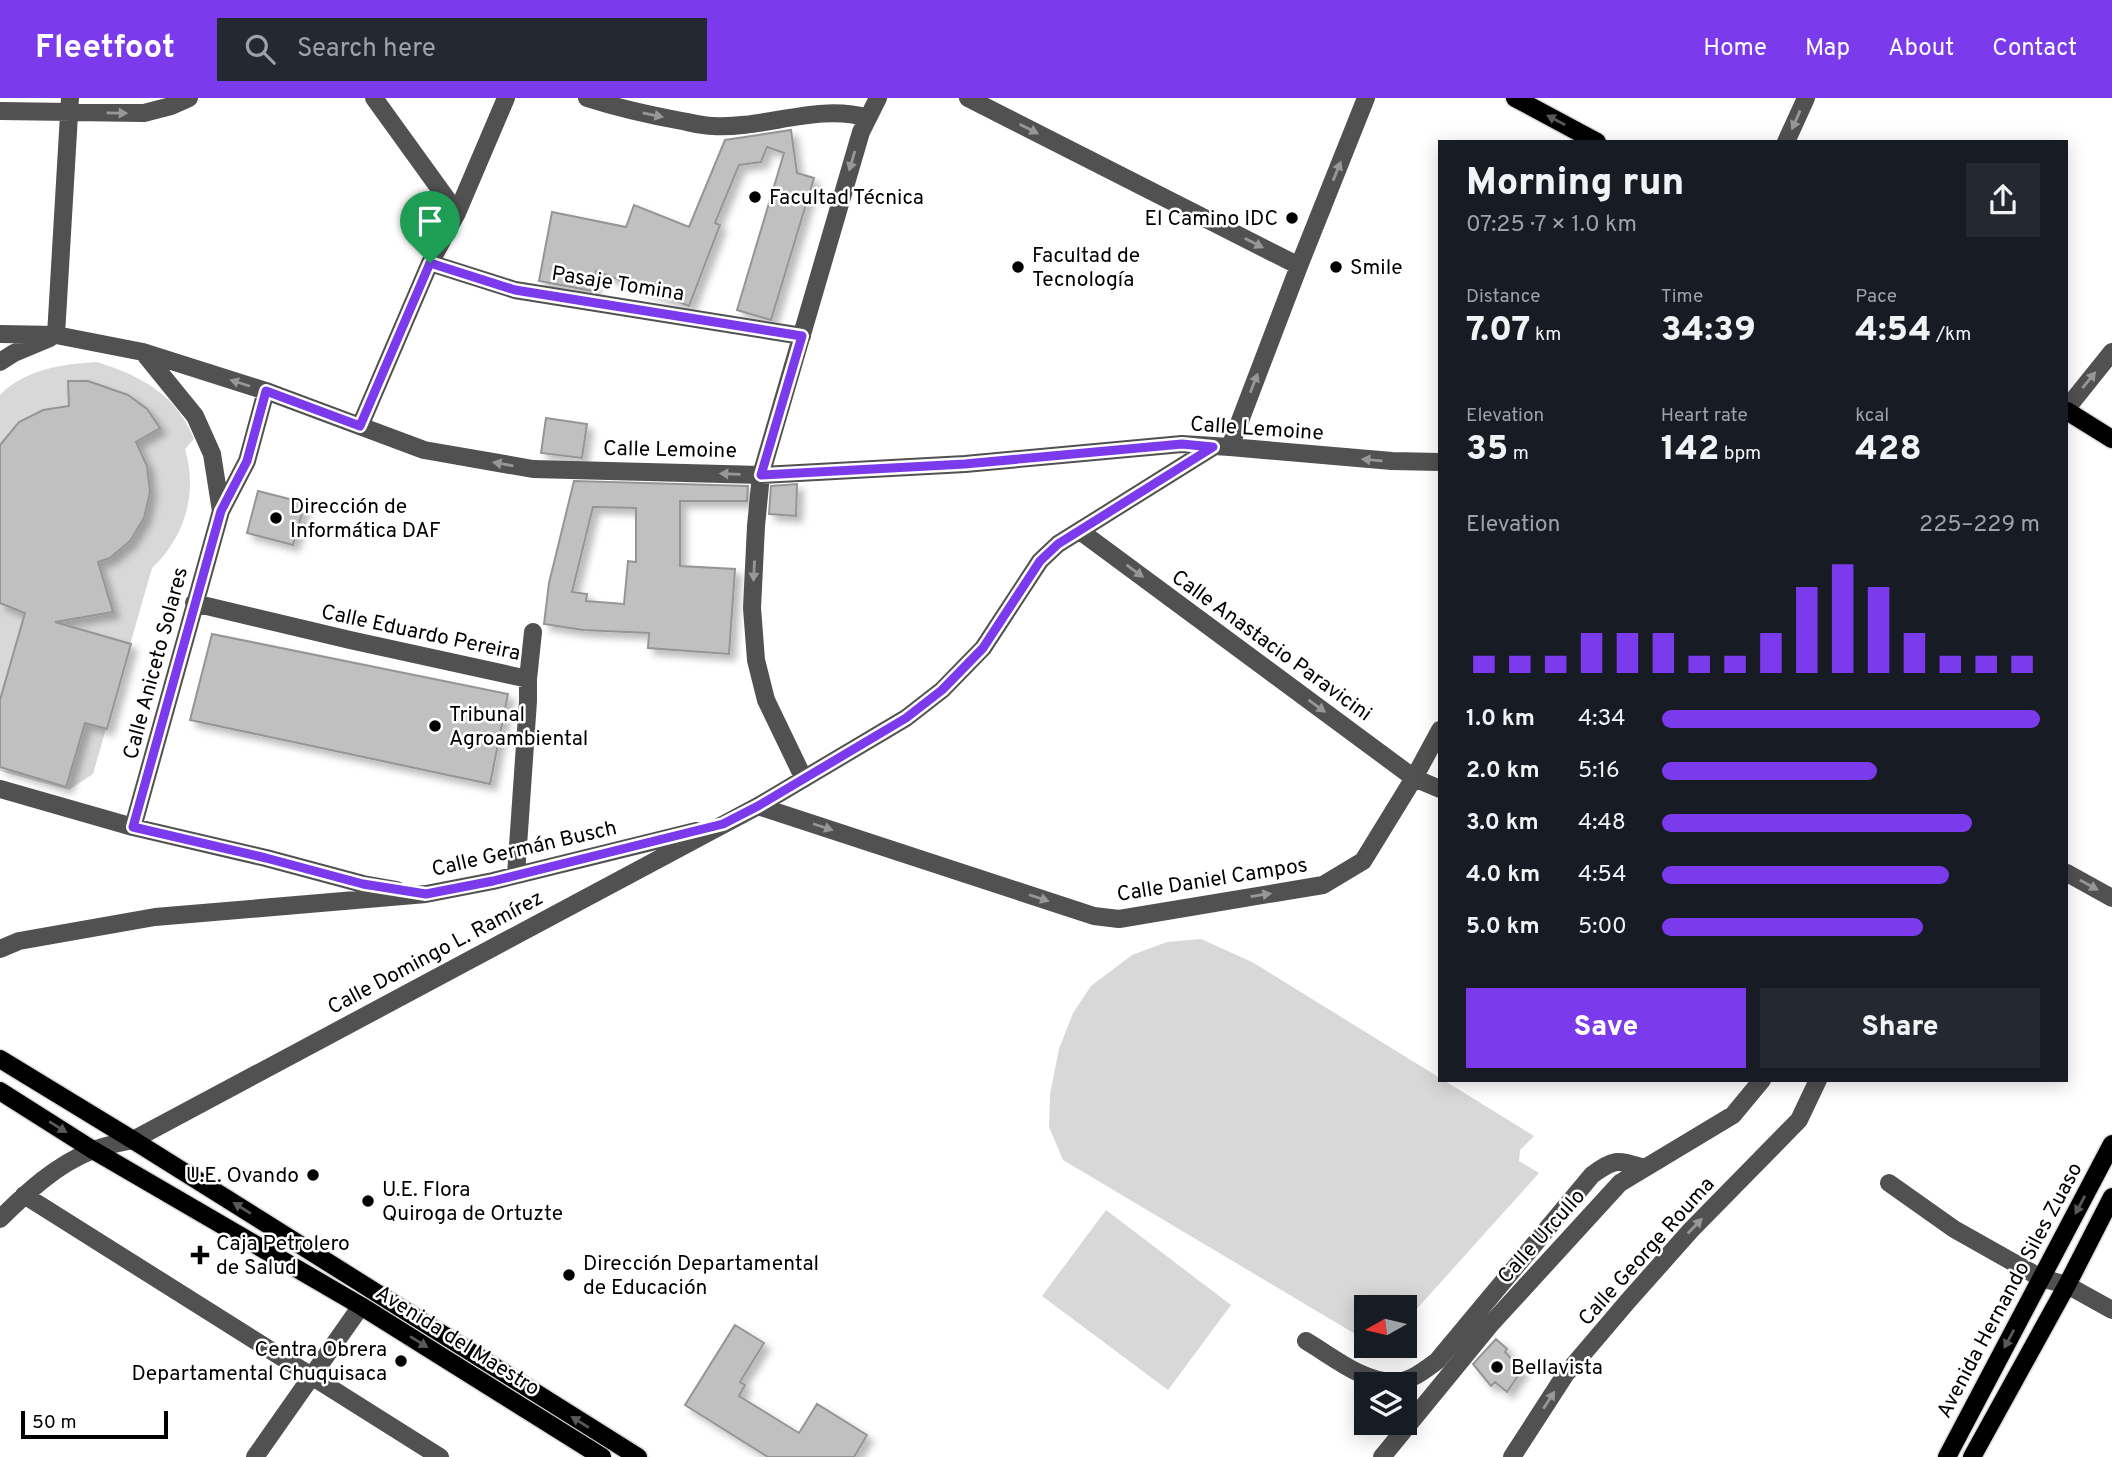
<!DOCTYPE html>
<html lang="en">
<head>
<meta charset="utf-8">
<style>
  :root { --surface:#171b24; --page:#242831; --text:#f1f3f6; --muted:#9ea1a6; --accent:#7c3aed }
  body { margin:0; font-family:Overpass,sans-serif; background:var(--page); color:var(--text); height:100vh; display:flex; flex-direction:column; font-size:26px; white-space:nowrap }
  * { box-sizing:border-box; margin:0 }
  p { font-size:23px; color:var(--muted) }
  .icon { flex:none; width:38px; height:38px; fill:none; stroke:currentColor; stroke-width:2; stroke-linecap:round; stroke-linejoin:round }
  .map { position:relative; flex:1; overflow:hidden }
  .sheet { position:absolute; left:1438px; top:42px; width:630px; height:942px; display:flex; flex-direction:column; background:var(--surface); border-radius:0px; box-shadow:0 4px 18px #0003 }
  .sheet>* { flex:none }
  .needle { width:46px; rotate:262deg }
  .fabs { position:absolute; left:1354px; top:1197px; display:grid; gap:14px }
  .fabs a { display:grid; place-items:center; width:63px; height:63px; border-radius:0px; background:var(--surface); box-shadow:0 4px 18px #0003; font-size:35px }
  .scale { position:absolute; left:21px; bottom:18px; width:147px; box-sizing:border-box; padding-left:7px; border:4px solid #000; border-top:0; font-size:19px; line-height:24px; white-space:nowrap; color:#000; -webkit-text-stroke:5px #fff; paint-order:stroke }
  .pin { position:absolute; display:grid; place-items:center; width:60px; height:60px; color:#fff; margin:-72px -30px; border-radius:50% 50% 50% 0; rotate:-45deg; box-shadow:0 0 7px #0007 }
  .pin .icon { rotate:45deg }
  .round { display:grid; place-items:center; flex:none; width:74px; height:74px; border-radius:0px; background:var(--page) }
  .head { display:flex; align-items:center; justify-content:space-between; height:119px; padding:0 28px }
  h1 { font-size:38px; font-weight:800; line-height:52px }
  .stats { display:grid; grid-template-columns:repeat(3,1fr); gap:10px; height:119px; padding:7px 28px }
  .stats div { display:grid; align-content:center }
  .stats b { font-size:35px; font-weight:800 }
  .stats small { font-size:19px; font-weight:400 }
  .stats p { font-size:19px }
  .chart { height:196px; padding:14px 28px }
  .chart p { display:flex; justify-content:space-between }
  .chart svg { width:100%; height:126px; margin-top:7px; stroke:var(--accent); stroke-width:6 }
  .button { display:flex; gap:14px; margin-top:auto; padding:14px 28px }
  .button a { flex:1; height:80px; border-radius:0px; background:var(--accent); color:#fff; font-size:28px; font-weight:800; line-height:80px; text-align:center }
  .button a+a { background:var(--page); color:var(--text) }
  ul { padding:0 28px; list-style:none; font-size:23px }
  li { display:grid; grid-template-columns:112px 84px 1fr; align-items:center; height:52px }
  li i { height:18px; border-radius:9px; background:var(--accent) }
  header { display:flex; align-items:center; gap:42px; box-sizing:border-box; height:98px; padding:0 35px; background:var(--accent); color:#fff }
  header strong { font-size:33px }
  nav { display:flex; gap:38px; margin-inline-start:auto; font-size:24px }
  .search { width:490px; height:63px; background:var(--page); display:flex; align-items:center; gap:18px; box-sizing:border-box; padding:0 24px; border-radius:0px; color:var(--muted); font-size:26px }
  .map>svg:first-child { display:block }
  .green { fill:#d8d8d8 }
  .building { fill:#c0c0c0; stroke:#959595; stroke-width:2; fill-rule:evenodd; filter:url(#shadow) }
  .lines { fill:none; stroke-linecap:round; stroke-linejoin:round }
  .major-casing { stroke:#dbdbdb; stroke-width:21 }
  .minor { stroke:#515151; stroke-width:18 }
  .major { stroke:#000; stroke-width:18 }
  .oneway { fill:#979797 }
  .oneway2 { fill:#595959 }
  .route-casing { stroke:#fff; stroke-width:14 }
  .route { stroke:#7c3aed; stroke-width:9 }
  .poi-dot { fill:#000; stroke:#fff; stroke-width:2.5 }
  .labels { text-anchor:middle; stroke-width:5; stroke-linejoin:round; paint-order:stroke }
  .poi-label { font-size:21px; fill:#000; stroke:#fff; text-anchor:start }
  .street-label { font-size:21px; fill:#000; stroke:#fff }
</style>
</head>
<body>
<header>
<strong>Fleetfoot</strong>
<div class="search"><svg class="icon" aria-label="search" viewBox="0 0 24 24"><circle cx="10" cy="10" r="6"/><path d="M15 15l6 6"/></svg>Search here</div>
<nav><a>Home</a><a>Map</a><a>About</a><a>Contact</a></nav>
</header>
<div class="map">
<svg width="2112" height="1359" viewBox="0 0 2112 1359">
  <defs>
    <filter id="shadow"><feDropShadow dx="6" dy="6" stdDeviation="3.5" flood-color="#0004"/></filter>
  </defs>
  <rect width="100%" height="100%" fill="#fff"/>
  <path class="green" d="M97 264C141 278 176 296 194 341L185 351C198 395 185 439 152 470L93 676 69 692 0 673V297C25 271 63 266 97 264Z
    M1201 841 1252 864 1534 1038 1520 1052 1519 1063 1539 1075 1405 1224V1209H1367V1243L1063 1062 1049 1029 1050 996 1059 951 1073 915 1091 888 1132 857 1167 844Z
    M1106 1112 1231 1207 1168 1292 1042 1198Z"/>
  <path class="building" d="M791 32 797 75 814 80 771 222 737 212 784 55 767 49 761 64 739 67 715 125 720 127 689 208 596 173 593 193 539 183 552 114 626 129 634 107 689 129 725 42Z
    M68 283H88L128 297 147 311 160 330 136 344 147 368 150 394 144 420 130 443 110 460 98 464 113 514 55 524 131 546 107 631 85 625 66 689 0 669V602L25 515 0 505V347L19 324 43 312 69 308Z
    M546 320 587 326 582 360 541 355Z
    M574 383 748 388 747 403H680V468L735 471 729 556 648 550 649 535 583 532 544 526 549 485ZM593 409 636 410V464L628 463 624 506 586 503 587 496 572 494Z
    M797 386 796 418 769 416 771 388Z
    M258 393 305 405 293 447 247 435Z
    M212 536 508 596 490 686 190 622Z
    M735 1227 764 1245 740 1284 745 1287 739 1298 799 1335 817 1306 867 1337 854 1359H768L685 1307Z
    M1496 1241 1507 1251 1505 1254 1522 1272 1507 1294 1495 1284 1491 1288 1473 1266Z"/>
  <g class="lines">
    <defs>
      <path id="major" d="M1515 0 1597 44
        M2067 313 2112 341
        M0 961 133 1042 638 1359
        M0 993 93 1052 361 1208 602 1359
        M1947 1359 2112 1046
        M1972 1359 2067 1187 2112 1099"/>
    </defs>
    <use href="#major" class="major-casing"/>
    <path class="minor" d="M374 0 457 115
      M587 0C618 10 649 17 682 23 692 25 703 28 713 28 764 31 818 5 868 20
      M968 0 1299 168
      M0 13 144 15 171 8 189 0
      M1786 44 1806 0
      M430 165 515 192 802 238
      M0 236 56 237 143 254 266 293 424 352 533 371 761 377 965 366 1182 346 1230 349 1392 363 1440 364
      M56 237 70 0
      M143 254 195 318 212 356 221 413
      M0 264 14 255 50 240
      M2067 310 2112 254
      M360 328 430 165 457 115 506 0
      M1230 349 1299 168 1366 0
      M1080 433 1414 680 1440 691
      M194 505 350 542 528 581V603L516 777
      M528 581 533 534
      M804 681 766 602 756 562 752 510 756 428 761 377 861 34 878 0
      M0 691 133 729 266 760 363 786 397 792
      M758 708 1094 818 1119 821 1323 787 1363 763 1414 680 1440 632
      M133 729 221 413 247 363 266 293
      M2067 775 2112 800
      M0 851 19 843 155 819 426 796 493 783 696 733
      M1889 1085 1954 1131 2041 1180 2067 1187 2112 1212
      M24 1097 440 1359
      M0 1121C27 1094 56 1067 91 1053 104 1047 120 1045 133 1042L758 708 906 620 942 592 983 550 1040 463 1058 446 1213 349
      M1306 1243C1332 1258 1362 1284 1394 1284 1410 1284 1425 1272 1437 1263L1592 1077C1615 1060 1617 1062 1644 1070
      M255 1359 361 1208
      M1382 1359 1490 1227 1620 1085 1733 1017 1762 982
      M1512 1359 1565 1277 1628 1203 1691 1132 1799 1022 1818 982"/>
    <use href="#major" class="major"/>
  </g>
  <defs><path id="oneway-solid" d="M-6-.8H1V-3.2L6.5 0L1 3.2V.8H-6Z" transform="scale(1.75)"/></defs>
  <g class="oneway">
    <use href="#oneway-solid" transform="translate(117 15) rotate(1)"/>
    <use href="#oneway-solid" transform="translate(653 17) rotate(11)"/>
    <use href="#oneway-solid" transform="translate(1796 22) rotate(114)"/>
    <use href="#oneway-solid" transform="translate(1029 31) rotate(27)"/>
    <use href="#oneway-solid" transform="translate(852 63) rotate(106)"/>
    <use href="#oneway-solid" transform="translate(1337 73) rotate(-68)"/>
    <use href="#oneway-solid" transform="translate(1254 145) rotate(27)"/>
    <use href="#oneway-solid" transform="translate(2089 282) rotate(-51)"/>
    <use href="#oneway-solid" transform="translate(240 285) rotate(-162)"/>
    <use href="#oneway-solid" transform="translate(1254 285) rotate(-69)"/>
    <use href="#oneway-solid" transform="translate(1372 362) rotate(-175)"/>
    <use href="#oneway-solid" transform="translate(503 366) rotate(-170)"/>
    <use href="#oneway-solid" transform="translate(730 376) rotate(-178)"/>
    <use href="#oneway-solid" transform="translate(754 473) rotate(93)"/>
    <use href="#oneway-solid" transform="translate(1135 473) rotate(36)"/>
    <use href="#oneway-solid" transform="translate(1317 608) rotate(36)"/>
    <use href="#oneway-solid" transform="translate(823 729) rotate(18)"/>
    <use href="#oneway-solid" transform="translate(2089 787) rotate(29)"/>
    <use href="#oneway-solid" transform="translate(1261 797) rotate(-9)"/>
    <use href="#oneway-solid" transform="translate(1039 800) rotate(18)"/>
    <use href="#oneway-solid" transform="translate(1695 1128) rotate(-46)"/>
    <use href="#oneway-solid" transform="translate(1549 1302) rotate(-57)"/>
  </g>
  <g class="oneway2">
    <use href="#oneway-solid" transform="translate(1556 22) rotate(-152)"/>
    <use href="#oneway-solid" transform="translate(58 1029) rotate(32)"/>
    <use href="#oneway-solid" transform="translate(2080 1107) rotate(118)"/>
    <use href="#oneway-solid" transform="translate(242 1110) rotate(-148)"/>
    <use href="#oneway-solid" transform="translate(2009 1241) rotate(118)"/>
    <use href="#oneway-solid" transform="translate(419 1244) rotate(32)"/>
    <use href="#oneway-solid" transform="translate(580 1324) rotate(-148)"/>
  </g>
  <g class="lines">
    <defs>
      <path id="route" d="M430 165 515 192 802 238 761 377 965 366 1182 346 1213 349 1058 446 1040 463 983 550 942 592 906 620 758 708 723 726 493 783 426 796 363 786 266 760 133 729 221 413 247 363 266 293 360 328Z"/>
    </defs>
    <use href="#route" class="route-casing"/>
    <use href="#route" class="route"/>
  </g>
  <g class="poi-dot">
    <circle cx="755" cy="99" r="7"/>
    <circle cx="1292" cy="120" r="7"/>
    <circle cx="1018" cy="169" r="7"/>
    <circle cx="1336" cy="169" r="7"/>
    <circle cx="276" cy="420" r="7"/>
    <circle cx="435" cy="628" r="7"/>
    <circle cx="313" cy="1077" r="7"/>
    <circle cx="368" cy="1103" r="7"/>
    <path d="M196.5 1146.5h7v7h7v7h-7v7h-7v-7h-7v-7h7z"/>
    <circle cx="569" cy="1177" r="7"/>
    <circle cx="401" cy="1263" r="7"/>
    <circle cx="1497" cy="1269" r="7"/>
  </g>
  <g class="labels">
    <g class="poi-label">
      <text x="769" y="106">Facultad Técnica</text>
      <text x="1278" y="127" text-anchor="end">El Camino IDC</text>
      <text x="1032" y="164">Facultad de<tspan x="1032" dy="24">Tecnología</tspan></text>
      <text x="1350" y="176">Smile</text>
      <text x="290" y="415">Dirección de<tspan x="290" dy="24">Informática DAF</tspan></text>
      <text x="449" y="623">Tribunal<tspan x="449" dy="24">Agroambiental</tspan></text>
      <text x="299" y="1084" text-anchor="end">U.E. Ovando</text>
      <text x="382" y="1098">U.E. Flora<tspan x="382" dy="24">Quiroga de Ortuzte</tspan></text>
      <text x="216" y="1152">Caja Petrolero<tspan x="216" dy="24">de Salud</tspan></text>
      <text x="583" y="1172">Dirección Departamental<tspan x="583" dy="24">de Educación</tspan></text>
      <text x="387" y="1258" text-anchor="end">Centra Obrera<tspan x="387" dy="24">Departamental Chuquisaca</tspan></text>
      <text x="1511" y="1276">Bellavista</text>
    </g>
    <g class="street-label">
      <text transform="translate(618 185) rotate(9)" y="7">Pasaje Tomina</text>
      <text transform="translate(1257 330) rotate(4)" y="7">Calle Lemoine</text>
      <text transform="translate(670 351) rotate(1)" y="7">Calle Lemoine</text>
      <text transform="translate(421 534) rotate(12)" y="7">Calle Eduardo Pereira</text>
      <text transform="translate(1272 547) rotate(36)" y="7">Calle Anastacio Paravicini</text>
      <text transform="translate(155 565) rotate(-75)" y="7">Calle Aniceto Solares</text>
      <text transform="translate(524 750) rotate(-13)" y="7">Calle Germán Busch</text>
      <text transform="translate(1212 781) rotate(-9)" y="7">Calle Daniel Campos</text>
      <text transform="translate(435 854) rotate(-28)" y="7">Calle Domingo L. Ramírez</text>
      <text transform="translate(1541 1138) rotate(-48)" y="7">Calle Urcullo</text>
      <text transform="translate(1646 1153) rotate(-48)" y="7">Calle George Rouma</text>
      <text transform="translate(2009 1192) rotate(-62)" y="7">Avenida Hernando Siles Zuaso</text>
      <text transform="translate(458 1242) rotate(32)" y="7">Avenida del Maestro</text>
    </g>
  </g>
</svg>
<div class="fabs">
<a><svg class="needle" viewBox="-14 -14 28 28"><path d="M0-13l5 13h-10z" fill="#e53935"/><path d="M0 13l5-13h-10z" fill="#9ea1a6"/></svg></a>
<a><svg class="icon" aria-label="layers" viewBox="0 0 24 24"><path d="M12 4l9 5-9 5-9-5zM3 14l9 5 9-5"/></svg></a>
</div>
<div class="scale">50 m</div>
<div class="pin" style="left:430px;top:165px;background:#1e9e55"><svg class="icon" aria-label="arrive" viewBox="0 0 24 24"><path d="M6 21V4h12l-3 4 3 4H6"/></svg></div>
<section class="sheet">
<div class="head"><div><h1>Morning run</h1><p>07:25 · 7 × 1.0 km</p></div><a class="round"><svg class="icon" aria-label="share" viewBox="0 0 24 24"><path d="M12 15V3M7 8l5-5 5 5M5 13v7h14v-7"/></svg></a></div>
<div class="stats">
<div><p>Distance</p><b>7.07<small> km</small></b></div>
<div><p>Time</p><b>34:39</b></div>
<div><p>Pace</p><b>4:54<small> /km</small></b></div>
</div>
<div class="stats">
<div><p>Elevation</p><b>35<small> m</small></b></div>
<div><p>Heart rate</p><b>142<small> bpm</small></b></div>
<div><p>kcal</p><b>428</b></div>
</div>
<div class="chart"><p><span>Elevation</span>225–229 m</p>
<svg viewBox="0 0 160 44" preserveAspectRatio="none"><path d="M5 44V38M15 44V38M25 44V38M35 44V30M45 44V30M55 44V30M65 44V38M75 44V38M85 44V30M95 44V14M105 44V6M115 44V14M125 44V30M135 44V38M145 44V38M155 44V38"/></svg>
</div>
<ul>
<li><b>1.0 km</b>4:34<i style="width:100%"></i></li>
<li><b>2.0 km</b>5:16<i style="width:57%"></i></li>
<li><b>3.0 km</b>4:48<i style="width:82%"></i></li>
<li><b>4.0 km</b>4:54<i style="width:76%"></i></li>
<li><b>5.0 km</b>5:00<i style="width:69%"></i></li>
</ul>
<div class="button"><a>Save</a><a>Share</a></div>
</section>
</div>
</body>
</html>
